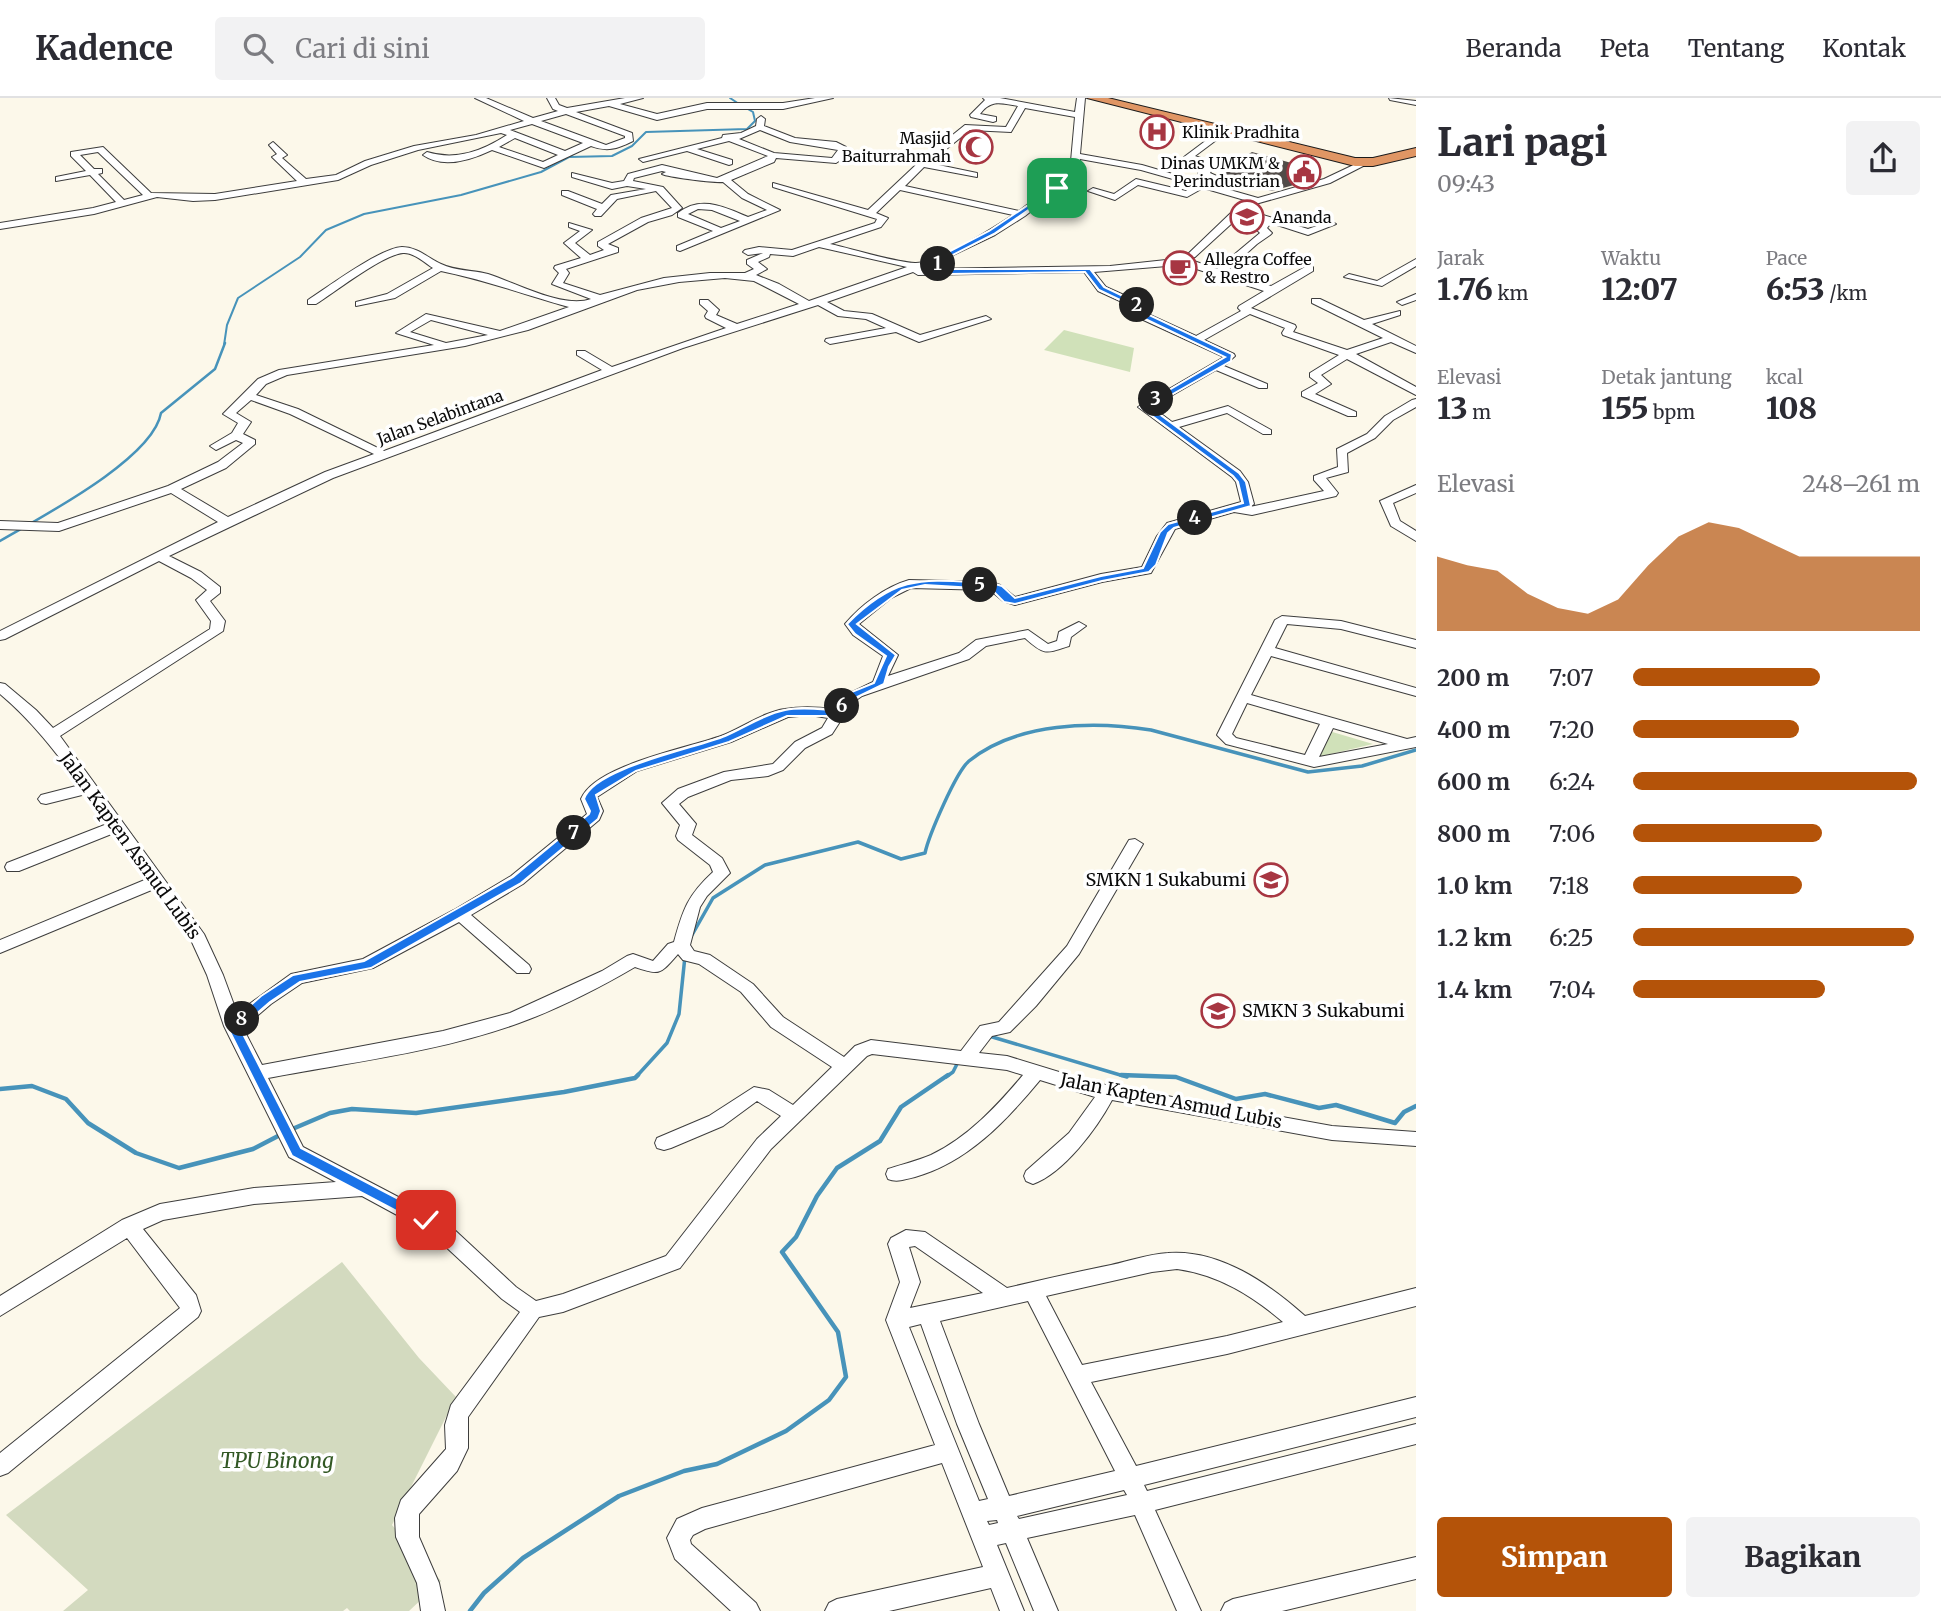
<!DOCTYPE html>
<html lang="id">
<head>
<meta charset="utf-8">
<style>
  :root { --surface:#fff; --page:#f2f2f3; --text:#2b2b33; --muted:#7c7c81; --line:#e1e1e2; --accent:#b45309 }
  body { margin:0; font-family:Merriweather,serif; background:var(--page); color:var(--text); height:100vh; display:flex; flex-direction:column; font-size:26px; white-space:nowrap }
  * { box-sizing:border-box; margin:0 }
  p { font-size:23px; color:var(--muted) }
  .icon { flex:none; width:38px; height:38px; fill:none; stroke:currentColor; stroke-width:2; stroke-linecap:round; stroke-linejoin:round }
  .map { position:relative; flex:1; overflow:hidden }
  .panel { display:flex; flex-direction:column; background:var(--surface); width:525px }
  .panel>* { flex:none }
  .pin { position:absolute; display:grid; place-items:center; width:60px; height:60px; color:#fff; margin:-30px; border-radius:14px; box-shadow:0 4px 10px #0006 }
  .km { position:absolute; width:35px; height:35px; margin:-18px; border-radius:50%; background:#222; color:#fff; font-size:19px; line-height:35px; text-align:center }
  .round { display:grid; place-items:center; flex:none; width:74px; height:74px; border-radius:7px; background:var(--page) }
  .head { display:flex; align-items:center; justify-content:space-between; height:119px; padding:0 21px }
  h1 { font-size:38px; font-weight:800; line-height:52px }
  .figures { display:grid; grid-template-columns:repeat(3,1fr); gap:10px; height:119px; padding:7px 21px }
  .figures div { display:grid; align-content:center }
  .figures b { font-size:30px; font-weight:800 }
  .figures small { font-size:19px; font-weight:400 }
  .figures p { font-size:19px }
  .chart { height:196px; padding:14px 21px }
  .chart p { display:flex; justify-content:space-between }
  .chart svg { width:100%; height:126px; margin-top:7px; fill:var(--accent); opacity:.7 }
  .action { display:flex; gap:14px; margin-top:auto; padding:14px 21px }
  .action a { flex:1; height:80px; border-radius:7px; background:var(--accent); color:#fff; font-size:28px; font-weight:800; line-height:80px; text-align:center }
  .action a+a { background:var(--page); color:var(--text) }
  ul { padding:0 21px; list-style:none; font-size:23px }
  li { display:grid; grid-template-columns:112px 84px 1fr; align-items:center; height:52px }
  li i { height:18px; border-radius:9px; background:var(--accent) }
  header { display:flex; align-items:center; gap:42px; box-sizing:border-box; height:98px; padding:0 35px; background:var(--surface); border-bottom:2px solid var(--line) }
  header strong { font-size:33px }
  nav { display:flex; gap:38px; margin-inline-start:auto; font-size:24px }
  .search { width:490px; height:63px; background:var(--page); display:flex; align-items:center; gap:18px; box-sizing:border-box; padding:0 24px; border-radius:7px; color:var(--muted); font-size:26px }
  main { display:flex; flex:1; min-height:0 }
  .map>svg:first-child { display:block }
  .green { fill:#d0e1b9 }
  .cemetery { fill:#d3dabf }
  .lines { fill:none; stroke-linecap:round; stroke-linejoin:round }
  .stream-far3 { stroke:#4793ba; stroke-width:2 }
  .stream-far2 { stroke:#4793ba; stroke-width:2.5 }
  .stream-far1 { stroke:#4793ba; stroke-width:3.5 }
  .stream { stroke:#4793ba; stroke-width:4.5 }
  .building { fill:#514b48 }
  .minor-casing { stroke:#3d3d3d; stroke-width:2 }
  .highway-casing { stroke:#1b1b1b; stroke-width:2 }
  .minor { fill:#fff; fill-rule:evenodd }
  .highway { fill:#e09664; fill-rule:evenodd }
  .route { fill:#1a73e8; stroke:#fff; stroke-width:2 }
  .labels { text-anchor:middle; stroke-width:7; stroke-linejoin:round; paint-order:stroke }
  .far-poi-label { font-size:16px; fill:#0a0a0a; stroke:#fff; text-anchor:start }
  .far-street-label { font-size:16px; fill:#0a0a0a; stroke:#fff }
  .street-label { font-size:18px; fill:#0a0a0a; stroke:#fff }
  .poi-label { font-size:18px; fill:#0a0a0a; stroke:#fff; text-anchor:end }
  .near-park-label { font-size:21px; font-style:italic; fill:#325824; stroke:#fff }
</style>
</head>
<body>
<header>
<strong>Kadence</strong>
<div class="search"><svg class="icon" aria-label="search" viewBox="0 0 24 24"><circle cx="10" cy="10" r="6"/><path d="M15 15l6 6"/></svg>Cari di sini</div>
<nav><a>Beranda</a><a>Peta</a><a>Tentang</a><a>Kontak</a></nav>
</header>
<main>
<div class="map">
<svg width="1416" height="1513" viewBox="0 0 1416 1513">
  <rect width="100%" height="100%" fill="#fcf8ea"/>
  <path class="green" d="M1064 232 1134 250 1130 274 1044 252Z
    M1329 633 1373 646 1318 659Z"/>
  <path class="cemetery" d="M342 1164 419 1260 456 1299 392 1427 441 1483 409 1513H350L347 1510 343 1513H63L88 1492 6 1417Z"/>
  <g class="lines">
    <path class="stream-far3" d="M730 0 739 6
      M224 247 227 227 238 200 300 159 326 132 364 116 461 97 541 74 569 59 612 58 632 48 646 34 747 31 755 23 753 14 746 10"/>
    <path class="stream-far2" d="M0 443C41 419 153 361 161 315L215 271 225 245"/>
    <path class="stream-far1" d="M692 837 713 800 765 767 858 744 901 761 925 755C929 737 956 674 969 663 1017 624 1094 623 1151 632L1308 674 1362 668 1416 652
      M989 938 1127 979
      M636 979 667 945 679 916 685 858
      M946 979 953 974 958 964"/>
    <path class="stream" d="M1121 977 1176 979 1236 1001 1265 996 1319 1010 1336 1007 1395 1025 1404 1014 1416 1008
      M0 991 32 988 66 1001 88 1025 136 1055 179 1070 253 1051 280 1037
      M290 1032 330 1015 352 1011 416 1015 564 994 635 980 638 977
      M470 1513 484 1495 523 1460 619 1398 684 1373 717 1366 786 1333 829 1302 846 1279 838 1234 782 1154 796 1139 817 1098 837 1070 880 1043 901 1009 948 977"/>
  </g>
  <path class="building" d="M1252 54 1295 66 1288 75 1305 84 1272 93 1222 80 1217 75Z"/>
  <g class="lines">
    <defs>
      <path id="minor" d="M475 0H486L533 20 558 13 553 11 547 0H555L559 7 567 10 625 0H643L620 6 657 16 707 5H783L815 0H833L783 11H707L657 22 609 8 576 14 632 35 633 43C617 51 607 54 591 48L544 70 492 52C471 62 443 71 423 57L427 54C456 63 482 53 507 37L501 35 418 52 371 67 338 82 215 102 193 103 157 99 94 116 0 131V125L93 110 116 104 90 77 56 83V79L86 73 71 58V54L103 49 151 95 215 96 297 83 272 59 277 56 269 47 273 44 287 57 282 60 306 81 336 77 365 63 414 48 476 37 524 23ZM566 16 625 38V40L606 47 541 23ZM532 26 583 45 565 53 510 32ZM515 40 558 57 543 64 499 49ZM98 54 143 97 124 102 98 76 102 75V71H94L80 57Z
        M983 0H1000L1075 14 1077 0H1085L1080 56 1142 67 1200 84 1207 80 1198 76 1204 66 1184 59 1208 41 1197 35 1204 26H1210L1206 34 1219 40 1195 58 1215 65 1210 75 1219 79 1209 86 1258 100 1324 81 1362 63 1369 65 1330 85 1252 107 1247 112 1308 131 1331 123 1336 126 1308 137 1271 125 1267 130 1272 135 1270 137 1257 146 1226 174 1271 188 1305 169H1313V173L1251 210 1295 227 1296 229 1293 234 1347 252 1383 240 1312 205V201H1320L1364 222 1400 213V217L1372 226 1416 248V255L1391 244 1356 256 1416 289V297L1347 261 1321 277 1331 286 1315 296 1356 314V318H1348L1302 298V294L1318 285 1310 279V275L1339 257 1283 237 1282 235 1285 230 1250 216 1204 242 1234 256 1235 258 1224 268 1267 286V290H1259L1216 272 1152 309 1172 324 1228 308 1271 332V336H1263L1227 315 1179 329 1240 373 1248 384 1254 406 1250 409 1324 393 1314 382V378L1338 369 1337 351 1367 336 1385 318 1412 302 1416 301V309L1393 322 1375 340 1347 355 1348 374 1326 380 1338 395 1336 398 1252 417 1234 414 1175 431 1151 475 1102 484 1015 507 1003 503 990 492 911 490 891 500 859 526 898 557 888 578 959 555 976 542 1028 532 1048 546 1057 543 1059 534 1079 524 1086 528 1071 539 1069 548C1045 556 1044 557 1025 540L986 548 969 561 862 598 852 605 832 636 805 650 783 672 768 678 731 682 688 699 679 706 696 726 692 737 722 760 730 775 707 798 700 809 690 847 694 853 710 857 753 886 783 919 844 959 855 948 871 942 961 953 980 928 999 924 1067 848 1129 742 1135 741 1143 746 1079 856 1036 908 1010 934 992 938 979 955 1007 958 1095 985 1332 1028 1416 1034V1048L1332 1042 1112 1002C1097 1030 1064 1075 1033 1086L1026 1083 1024 1078 1026 1073 1069 1035 1095 999 1040 982C1006 1023 968 1064 915 1079 906 1081 897 1085 888 1081L886 1076 888 1071C903 1066 917 1063 931 1057 968 1039 997 1008 1023 977L1007 972 872 956 867 958 771 1051 680 1170 563 1214 539 1219 468 1319V1350L457 1373 419 1416V1439L439 1485 445 1513H421L417 1485 396 1439 395 1420 401 1402 446 1351 445 1327 451 1307 520 1214 502 1201 432 1136 362 1098 254 1106 163 1122 143 1131 196 1197 201 1213 198 1219 8 1375 0 1378V1355L180 1210 127 1140 0 1218V1198L122 1122 160 1106 254 1090 336 1084 289 1059 224 928 207 877 191 842 154 791 0 855V842L147 781 114 735 19 773H7L5 769 7 765 107 726 86 696 46 706 41 705 38 701 41 697 80 687C55 653 32 623 0 596V585L5 586 36 612 53 630 210 531 211 523 196 502 207 492 191 480 159 463 5 541 0 542V533L218 424 171 395 59 433 0 431V423L58 425 168 388 218 364 243 345 236 342 216 352 210 348 232 335 238 325 223 316 258 281 279 272 434 247 396 235 426 216 500 233 569 209C526 197 485 182 441 173L395 200 356 208V204L387 196 433 170C425 165 413 154 403 155 382 157 335 194 316 206H308V202C328 189 380 150 402 149 417 149 428 160 441 166 455 173 473 172 488 176 516 185 563 211 591 201L552 186 559 175 554 170 555 168 581 160 564 145 580 133 569 129V125L592 132 575 145 590 157 604 152 598 148V144L641 120 672 110 656 93 617 101 601 118H595L593 116 597 111 562 97V93H568L602 106 611 97 646 91 627 88 612 91 572 79V75L612 85 624 83 628 76 662 67 717 80 768 58 729 43 697 51 732 62V66L729 67 687 53 643 64 639 61 722 40 723 37 741 35 756 28 757 21 761 18 765 21 764 28 795 40 836 44 846 49 842 61 836 65 776 60 774 64 731 82 748 96 780 112 680 153 677 152V148L713 133 678 119V115C701 97 724 109 748 119L767 112 742 100 723 84C714 85 668 79 662 76L666 74 662 73 634 80 633 83 663 89 682 110 672 117 648 124 608 146 618 150V154L566 171 569 175 563 185 600 197 664 180 710 175H745L754 171 747 166V162L763 155 748 157 743 154 745 152 759 149 792 152 875 125 877 121 773 89V85L868 112 919 64 965 27 1006 29 1018 8C1001 5 991 1 980 16L996 19V23L993 24 971 19 970 17 985 2ZM1025 10 1075 19 1070 74 1019 113 905 88 924 69 977 79V75L929 65 970 32 1011 34ZM760 32 790 44 838 52 832 60 774 55 739 41ZM1080 61 1141 72 1194 87 1186 93 1136 81 1114 96 1093 90 1088 93 1115 102 1138 87 1187 99 1203 90 1248 103 1236 110 1189 155 1166 162 1110 168 924 171 995 137 1025 118 1077 77ZM900 92 1013 117C993 130 937 166 915 165 894 164 853 151 830 146L881 129 888 120 876 115ZM698 111 712 112 740 123 721 130 688 116ZM1242 116 1263 123 1256 131 1260 135 1217 171 1188 161 1195 159ZM819 149 907 169 809 203 779 186 756 177 767 171 758 164 769 159 770 156 793 158ZM1178 165 1264 193 1239 208 1238 210 1241 213 1196 238 1148 216 1144 206 1106 189 1094 174 1167 168ZM913 174 918 177 1084 174 1098 193 1135 210 1139 220 1224 259 1138 309 1232 379 1236 384 1241 404 1167 425 1157 438 1142 469 1101 476 1015 499 1000 487 992 484 909 482C885 489 861 507 845 526L853 537 883 558 873 584 842 599 834 611C818 609 802 608 785 611 763 614 742 630 721 638 688 650 595 667 581 701L587 716 511 778 454 812 363 861 291 876 237 915 223 877 204 836 60 638 223 533 225 523 210 503 220 495V489L201 474 169 458 333 380 683 250 818 207 838 218 866 221 886 230 826 241 825 243 830 246 896 234 919 244 991 221 986 218 920 237 872 216 844 213 827 204ZM725 180 754 183 799 206 737 226 716 217 719 212 708 202H700V206L708 213 705 218 706 220 726 230 612 269 585 253H577V257L602 272 384 353 298 311 256 297 266 286 287 277 465 248 528 232 637 192 679 184ZM431 222 488 237 446 245 410 234ZM251 302 290 316 374 356 325 374 228 419 181 391 226 370 255 346V342L243 336 251 324 236 315ZM810 617 828 620 822 630 795 644 773 666 724 674 678 691 662 705 680 727 676 738 678 742 710 767 713 774C688 797 683 811 674 844L668 846 653 863 633 856 627 858 602 873 510 915 443 933 262 967 243 930 271 906 302 885 373 870 459 824 517 875H529L531 871 529 867 471 817 523 786 599 722 603 713 597 699 637 673 731 644 788 619ZM678 856 683 862 699 866 741 894 771 929 832 969 793 1007 769 992 754 989 709 1018 657 1040 655 1045 657 1050 664 1052 671 1050 723 1028 757 1003 781 1018 757 1041 666 1158 563 1196 536 1203 516 1189 446 1124 303 1049 268 980C351 964 439 954 519 925 558 911 599 890 635 869 661 878 660 876 678 856Z
        M1389 0 1416 3V7L1390 2Z
        M1416 161V168L1382 188 1344 179 1349 176 1377 183Z
        M1416 196V202L1402 207 1397 204Z
        M1416 387V395L1393 405 1400 423 1416 433V443L1391 428 1380 403Z
        M1282 518 1341 523 1416 542V550L1341 531 1287 526 1275 550 1416 590V598L1271 558 1251 597 1407 641 1416 639V649L1314 669 1226 646 1217 637 1275 522ZM1247 605 1320 626 1305 657 1236 640 1232 636ZM1333 630 1388 646 1319 659Z
        M906 1132 925 1134 1007 1190C1041 1182 1076 1174 1111 1167 1130 1163 1148 1156 1168 1155 1220 1151 1269 1186 1305 1218L1416 1190V1208L1227 1256 1091 1284 1136 1368 1416 1299V1319L1144 1387 1147 1393 1416 1326V1346L1155 1412 1201 1513H1177L1135 1417 1027 1440 1058 1513H1034L1006 1445 997 1447 1024 1513H1000L991 1490 889 1513H825L829 1505 837 1501 983 1469 942 1365 705 1431 693 1437 690 1442 691 1446 756 1505 760 1513H731L675 1461 667 1440 677 1421 702 1410 935 1347 886 1222 900 1184 888 1146 891 1140ZM915 1148 983 1195 910 1210 920 1184 909 1149ZM1177 1171C1219 1177 1251 1197 1283 1224L1227 1238 1082 1267 1046 1198 1152 1174ZM1028 1203 1115 1373 1009 1398 979 1326 940 1223ZM921 1226 957 1326 988 1401 979 1403 909 1229ZM1124 1392 1127 1397 1019 1421 1017 1418ZM997 1422 998 1425 989 1427 987 1423Z
        M1416 1459V1481L1282 1513H1221L1225 1505 1233 1501Z"/>
      <path id="highway" d="M1087 0H1108L1355 60H1373L1416 50V58L1373 68H1355Z"/>
    </defs>
    <use href="#minor" class="minor-casing"/>
    <use href="#highway" class="highway-casing"/>
    <use href="#minor" class="minor"/>
    <use href="#highway" class="highway"/>
  </g>
  <path class="route" d="M1055 89 1060 90 994 136 939 164 951 171H1090L1104 189 1142 207 1147 216 1232 256 1231 263 1150 309 1239 375 1246 384 1251 408 1174 430 1168 435 1156 467 1149 474 1102 483 1015 506 1004 504 991 491 925 487 902 492 857 526 896 557 889 569 884 586 857 599 840 618H787L729 644 636 673 596 697 601 713 598 721 521 785 371 870 300 884 270 904 240 930 301 1050 431 1118 433 1122 431 1126H421L292 1058 227 928 261 898 293 877 364 863 513 779 589 716 590 713 584 701C593 670 696 650 725 638 744 630 764 616 785 612 801 609 817 611 833 612L849 595 874 585 886 558 855 536 847 526C898 474 926 482 992 485L1002 488 1015 500 1101 478 1143 470 1160 434 1168 426 1243 405 1238 384 1233 378 1140 309 1225 259 1141 219 1137 210 1099 192 1085 174 949 176 931 163 989 133Z"/>
  <defs>
    <symbol id="hospital-ring" viewBox="-11 -11 22 22"><circle r="9.5" fill="#fff" stroke="#a73642" stroke-width="1.5"/><path d="M-5-5h3v3.5h4V-5h3V5h-3V1.5h-4V5h-3Z" fill="#a73642"/></symbol>
    <symbol id="mosque-ring" viewBox="-11 -11 22 22"><circle r="9.5" fill="#fff" stroke="#a73642" stroke-width="1.5"/><path d="M3.5-4.9A6 6 0 1 0 3.5 4.9A5 5 0 1 1 3.5-4.9Z" fill="#a73642"/></symbol>
    <symbol id="civic-ring" viewBox="-11 -11 22 22"><circle r="9.5" fill="#fff" stroke="#a73642" stroke-width="1.5"/><path d="M-.6-6.5H3V-4.5H.6V-3L4-1V1h2V6H-6V1h2V-1L-.6-3ZM-1.2 2.5V6h2.4V2.5Z" fill="#a73642"/></symbol>
    <symbol id="school-ring" viewBox="-11 -11 22 22"><circle r="9.5" fill="#fff" stroke="#a73642" stroke-width="1.5"/><path d="M0-5L7-2L0 1L-7-2ZM-4 1L0 2.5L4 1V4Q0 6-4 4Z" fill="#a73642"/></symbol>
    <symbol id="cafe-ring" viewBox="-11 -11 22 22"><circle r="9.5" fill="#fff" stroke="#a73642" stroke-width="1.5"/><path d="M-5.5-4.5H6V0H3Q3 3.5 0 3.5H-2.5Q-5.5 3.5-5.5 0ZM3-3.2v2h1.7v-2ZM-6 4.5H4V6H-6Z" fill="#a73642"/></symbol>
  </defs>
  <g fill-rule="evenodd">
    <use href="#hospital-ring" x="1138" y="15" width="38" height="38"/>
    <use href="#mosque-ring" x="957" y="30" width="38" height="38"/>
    <use href="#civic-ring" x="1285" y="55" width="38" height="38"/>
    <use href="#school-ring" x="1228" y="100" width="38" height="38"/>
    <use href="#cafe-ring" x="1161" y="151" width="38" height="38"/>
    <use href="#school-ring" x="1252" y="763" width="38" height="38"/>
    <use href="#school-ring" x="1199" y="894" width="38" height="38"/>
  </g>
  <g class="labels">
    <g class="far-poi-label">
      <text x="1182" y="40">Klinik Pradhita</text>
      <text x="951" y="46" text-anchor="end">Masjid<tspan x="951" dy="18">Baiturrahmah</tspan></text>
      <text x="1280" y="71" text-anchor="end">Dinas UMKM &amp;<tspan x="1280" dy="18">Perindustrian</tspan></text>
      <text x="1272" y="125">Ananda</text>
      <text x="1204" y="167">Allegra Coffee<tspan x="1204" dy="18">&amp; Restro</tspan></text>
    </g>
    <g class="far-street-label">
      <text transform="translate(440 319) rotate(-20)" y="6">Jalan Selabintana</text>
    </g>
    <g class="street-label">
      <text transform="translate(130 748) rotate(54)" y="6">Jalan Kapten Asmud Lubis</text>
      <text transform="translate(1171 1003) rotate(11)" y="6">Jalan Kapten Asmud Lubis</text>
    </g>
    <g class="poi-label">
      <text x="1246" y="788">SMKN 1 Sukabumi</text>
      <text x="1242" y="919" text-anchor="start">SMKN 3 Sukabumi</text>
    </g>
    <g class="near-park-label">
      <text x="277" y="1370">TPU Binong</text>
    </g>
  </g>
</svg>
<div class="pin" style="left:1057px;top:90px;background:#1e9e55"><svg class="icon" aria-label="arrive" viewBox="0 0 24 24"><path d="M6 21V4h12l-3 4 3 4H6"/></svg></div>
<div class="pin" style="left:426px;top:1122px;background:#d93025"><svg class="icon" aria-label="check" viewBox="0 0 24 24"><path d="M5 12l5 5 9-10"/></svg></div>
<b class="km" style="left:938px;top:166px">1</b>
<b class="km" style="left:1137px;top:207px">2</b>
<b class="km" style="left:1156px;top:301px">3</b>
<b class="km" style="left:1195px;top:420px">4</b>
<b class="km" style="left:980px;top:487px">5</b>
<b class="km" style="left:842px;top:608px">6</b>
<b class="km" style="left:574px;top:735px">7</b>
<b class="km" style="left:242px;top:921px">8</b>
</div>
<section class="panel">
<div class="head"><div><h1>Lari pagi</h1><p>09:43</p></div><a class="round"><svg class="icon" aria-label="share" viewBox="0 0 24 24"><path d="M12 15V3M7 8l5-5 5 5M5 13v7h14v-7"/></svg></a></div>
<div class="figures">
<div><p>Jarak</p><b>1.76<small> km</small></b></div>
<div><p>Waktu</p><b>12:07</b></div>
<div><p>Pace</p><b>6:53<small> /km</small></b></div>
</div>
<div class="figures">
<div><p>Elevasi</p><b>13<small> m</small></b></div>
<div><p>Detak jantung</p><b>155<small> bpm</small></b></div>
<div><p>kcal</p><b>108</b></div>
</div>
<div class="chart"><p><span>Elevasi</span>248–261 m</p>
<svg viewBox="0 0 160 44" preserveAspectRatio="none"><path d="M0 44V18L10 21L20 23L30 31L40 36L50 38L60 33L70 21L80 11L90 6L100 8L110 13L120 18L130 18L140 18L150 18L160 18V44z"/></svg>
</div>
<ul>
<li><b>200 m</b>7:07<i style="width:65%"></i></li>
<li><b>400 m</b>7:20<i style="width:58%"></i></li>
<li><b>600 m</b>6:24<i style="width:99%"></i></li>
<li><b>800 m</b>7:06<i style="width:66%"></i></li>
<li><b>1.0 km</b>7:18<i style="width:59%"></i></li>
<li><b>1.2 km</b>6:25<i style="width:98%"></i></li>
<li><b>1.4 km</b>7:04<i style="width:67%"></i></li>
</ul>
<div class="action"><a>Simpan</a><a>Bagikan</a></div>
</section>
</main>
</body>
</html>
